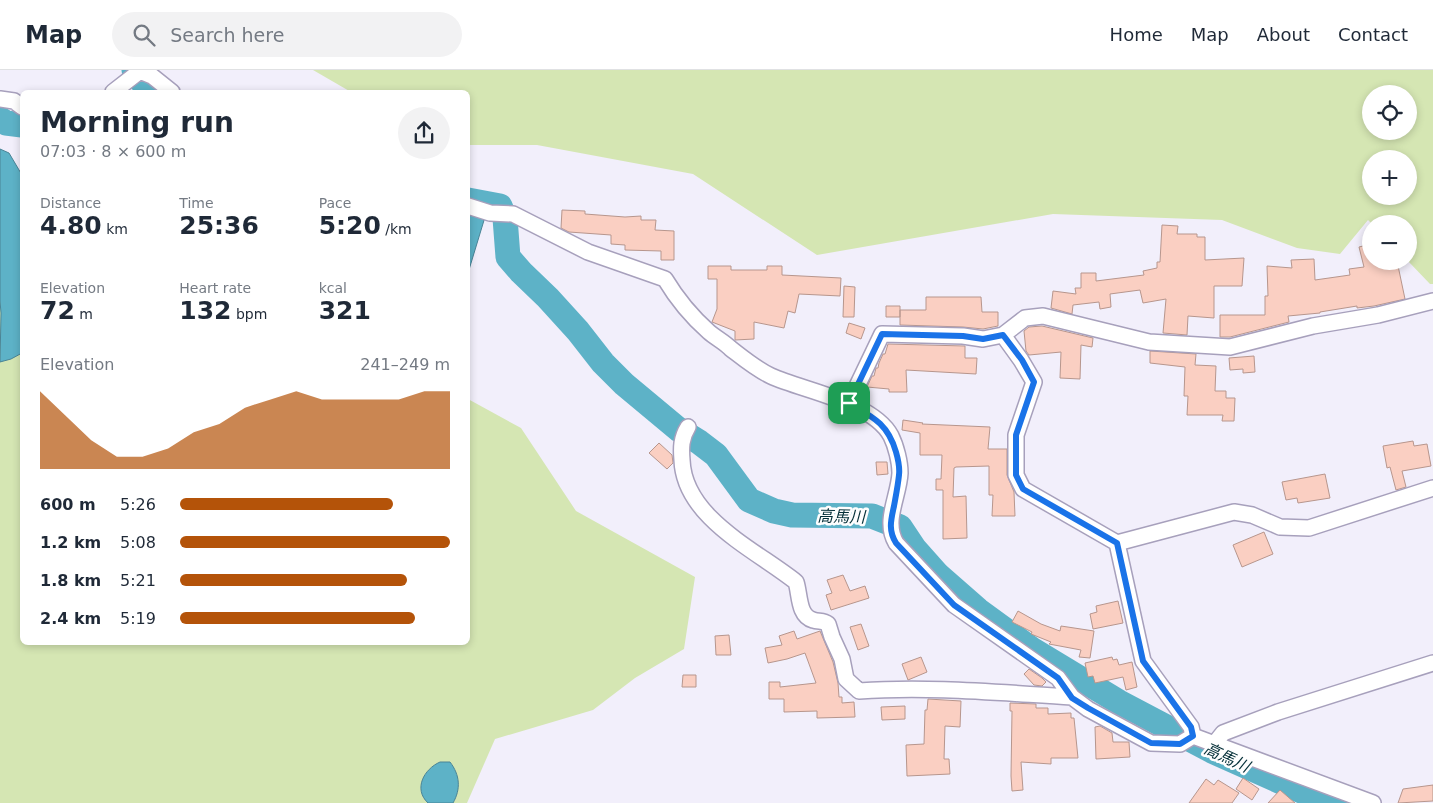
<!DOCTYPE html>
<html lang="en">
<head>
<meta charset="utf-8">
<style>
  :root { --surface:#fff; --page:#f2f2f3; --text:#1f2937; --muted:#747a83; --line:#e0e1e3; --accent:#b45309 }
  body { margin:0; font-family:"DejaVu Sans","Noto Sans JP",sans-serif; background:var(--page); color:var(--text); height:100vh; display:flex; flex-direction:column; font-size:19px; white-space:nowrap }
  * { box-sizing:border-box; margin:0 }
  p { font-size:16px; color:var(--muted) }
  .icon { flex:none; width:28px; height:28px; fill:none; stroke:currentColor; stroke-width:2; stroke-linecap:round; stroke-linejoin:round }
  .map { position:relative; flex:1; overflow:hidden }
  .details { position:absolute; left:20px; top:20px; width:450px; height:555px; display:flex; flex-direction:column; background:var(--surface); border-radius:8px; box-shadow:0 2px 8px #0003 }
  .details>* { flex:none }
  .controls { position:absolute; left:1362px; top:15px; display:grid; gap:10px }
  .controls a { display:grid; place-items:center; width:55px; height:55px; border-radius:50%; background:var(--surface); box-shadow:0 2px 8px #0003; font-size:25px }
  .pin { position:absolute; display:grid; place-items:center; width:42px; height:42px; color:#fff; margin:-21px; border-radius:10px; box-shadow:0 2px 8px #0006 }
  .round { display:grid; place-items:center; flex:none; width:52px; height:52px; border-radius:26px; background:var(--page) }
  .head { display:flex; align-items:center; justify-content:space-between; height:85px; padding:0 20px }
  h1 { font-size:28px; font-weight:700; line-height:38px }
  .stats { display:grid; grid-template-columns:repeat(3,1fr); gap:8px; height:85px; padding:5px 20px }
  .stats div { display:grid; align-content:center }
  .stats b { font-size:25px; font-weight:700 }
  .stats small { font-size:14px; font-weight:400 }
  .stats p { font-size:14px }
  .chart { height:140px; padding:10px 20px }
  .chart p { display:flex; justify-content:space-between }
  .chart svg { width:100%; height:90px; margin-top:5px; fill:var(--accent); opacity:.7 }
  ul { padding:0 20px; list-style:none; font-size:16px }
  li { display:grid; grid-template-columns:80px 60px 1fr; align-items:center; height:38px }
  li i { height:12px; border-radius:6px; background:var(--accent) }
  header { display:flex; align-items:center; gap:30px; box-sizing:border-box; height:70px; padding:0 25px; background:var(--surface); border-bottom:1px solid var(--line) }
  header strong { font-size:24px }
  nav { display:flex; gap:28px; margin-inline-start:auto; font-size:18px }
  .search { width:350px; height:45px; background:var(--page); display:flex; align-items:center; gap:12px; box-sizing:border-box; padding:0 18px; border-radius:28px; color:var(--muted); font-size:19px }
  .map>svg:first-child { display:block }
  .green { fill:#d5e6b3; fill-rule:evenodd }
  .water { fill:#5db2c7; stroke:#4a8496 }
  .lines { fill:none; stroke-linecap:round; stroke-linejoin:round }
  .river { stroke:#5db2c7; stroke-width:25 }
  .building { fill:#facfc2; stroke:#b7968d }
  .street-casing { stroke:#a7a0bc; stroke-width:18 }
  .street { stroke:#fff; stroke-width:15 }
  .route-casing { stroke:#fff; stroke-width:10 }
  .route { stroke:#1a73e8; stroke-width:6 }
  .labels { text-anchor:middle; stroke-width:5; stroke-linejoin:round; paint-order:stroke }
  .water-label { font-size:16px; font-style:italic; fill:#042f38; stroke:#fefefe }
</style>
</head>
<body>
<header>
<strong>Map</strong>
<div class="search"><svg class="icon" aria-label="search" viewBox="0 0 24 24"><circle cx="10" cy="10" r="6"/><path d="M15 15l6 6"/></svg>Search here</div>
<nav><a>Home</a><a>Map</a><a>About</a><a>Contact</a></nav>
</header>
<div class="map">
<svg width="1433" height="733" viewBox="0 0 1433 733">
  <rect width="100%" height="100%" fill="#f2effb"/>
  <path class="green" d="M313 0H1433V214H1430L1408 191 1409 154H1372L1368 150 1340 184 1297 178 1222 150 1053 144 817 185 693 104 537 75H468V22H351ZM1371 24H1409V61H1371ZM1371 89H1409V126H1371Z
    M0 132 22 179V572H468V329L521 358 576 441 695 507 684 579 635 608 593 640 495 669 467 733H0Z"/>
  <path class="water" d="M0 79 9 83 22 105V283L11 289 0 292 1 243 0 231Z
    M468 140 485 147 468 203Z
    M440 692H450C460 705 461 719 453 733H428C413 719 424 699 440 692Z"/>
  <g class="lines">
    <path class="river" d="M134 0 143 13 157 19 161 22
      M0 49 6 53 22 55
      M468 130 500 136 505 148 508 187 521 202 548 228 578 261 603 293 624 314 678 359 699 372 716 385 749 430 774 441 792 445 872 446 900 457 914 478 938 505 978 540 1033 580 1119 632 1212 681 1308 724 1336 733"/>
  </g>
  <path class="building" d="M562 140 585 141V144L625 147 641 146V150H656L655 160 674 161V190H661V181L625 180V175L611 174V165L569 162 561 158Z
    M1162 155 1178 156 1177 164H1197V167H1205V190L1244 188 1242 216H1214V248L1188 246 1187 265 1163 263 1166 229 1143 233 1140 220 1110 224 1111 237 1100 239 1099 232 1073 235 1072 244 1051 238 1053 221 1076 224 1075 218H1081V203H1096V211L1144 205 1143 201 1157 198V192H1160Z
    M1371 174V191H1397L1405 229 1374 236 1357 238V236L1320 242V243L1288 246 1289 252 1230 267H1220V245H1265V226H1268L1267 196 1292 198 1291 190 1314 189 1315 210 1350 205 1349 199 1364 197 1359 177Z
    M708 196H731V200H767V196H782V205L841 208 840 226 799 224 795 243 788 241 784 258 754 252V269L735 270V261L712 252 717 239V209H708Z
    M844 216 855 217 854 247H843Z
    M926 227H981L982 242H998V256L983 259 963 257 900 255V240H926Z
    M886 236H900V247H886Z
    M849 253 865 258 861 269 846 263Z
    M1042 256 1093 268 1092 277 1081 275 1080 309 1060 308 1061 282 1029 285 1026 281 1024 261 1029 257Z
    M888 274 965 276V288H977L976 304 906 300 907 322H889V319L867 317 872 306H874L876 298H878L879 293 883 284H885Z
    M1150 281 1196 284 1195 295 1216 296 1215 321H1226V328H1235L1234 351H1222L1223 345H1187L1188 326H1184L1185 297 1150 293Z
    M1254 286 1255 302 1243 303V299L1230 300 1229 288Z
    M903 350 923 353 922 354 990 357 988 379H1007V405L1014 422 1015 446H992L993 425H989V396L956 397 954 398 953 427 966 426 967 468 943 469V420H936V409H941L942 385H920V363L902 360Z
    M1413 371 1414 376 1427 374 1431 396 1402 401 1406 417 1396 420 1390 397 1387 398 1383 376Z
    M659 373 672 385 673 393 667 399 649 383Z
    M876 392H887L888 404 877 405Z
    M1325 404 1330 428 1298 433 1297 428 1286 430 1282 412Z
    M1264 462 1273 484 1242 497 1233 475Z
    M843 505 850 521 865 516 869 528 831 540 826 525 832 523 827 510Z
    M1118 531 1123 553 1093 559 1090 544 1097 542 1096 536Z
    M1018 541 1041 554 1060 561 1061 556 1094 561 1090 588 1079 587 1081 580 1049 574 1051 572 1031 564 1032 562 1012 552Z
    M861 554 869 576 858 580 850 557Z
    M794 561 797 569 820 561 833 592 838 613 839 627H842V633L854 632 855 647 817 648V641L784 642V629H769V612H780V617L816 613 805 583 787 589 768 593 765 578 782 575 779 566Z
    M729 565 731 585H716L715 566Z
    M921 587 927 602 908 610 902 594Z
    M1112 587 1113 590 1117 589 1119 595 1132 592 1137 617 1126 620 1123 607 1095 613 1093 606 1088 607 1085 593Z
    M1029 599 1042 608 1046 612 1042 616 1034 615 1024 604Z
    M683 605H696V617H682Z
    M928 629 961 631 960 657 945 656 944 689H949L950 704 907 706 906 675 924 674 925 640H927Z
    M1010 633 1036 634V638H1048V644L1071 643V648H1074L1078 688H1051V694L1021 692 1023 720 1012 721 1011 706 1012 641H1010Z
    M905 636V649L882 650 881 637Z
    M1100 656 1112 663 1113 672H1129L1130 687 1096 689 1095 657Z
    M1243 708 1259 719 1252 730 1236 719Z
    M1206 709 1214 715 1218 710 1239 723 1232 733H1189Z
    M1433 715V731L1398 733 1403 719Z
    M1280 720 1295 733H1268Z"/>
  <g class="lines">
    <defs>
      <path id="street" d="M113 22 140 1 152 6 172 22
        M0 29 14 31 22 37
        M468 136 490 143 513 144 588 182 665 209C677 229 692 247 709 262 716 268 724 272 730 278 743 288 756 299 771 306 804 321 873 332 891 366 896 376 900 392 900 403 899 426 883 451 896 473L954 535 1058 608 1072 627 1088 639 1151 673 1180 674 1193 666 1373 733
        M1003 265 1021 290 1034 312 1016 365V405L1023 419 1117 473 1143 591 1191 657 1193 666
        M849 333 882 264 963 266 983 269 1003 265 1025 248 1043 246 1149 272 1230 277 1313 256 1378 245 1433 231
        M688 357C681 368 681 378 682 390 684 448 756 480 796 512 800 524 798 546 813 550 819 552 823 550 828 554L832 567 842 589 846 609 859 621C930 616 1001 623 1072 627
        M1117 473 1234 442 1252 445 1280 457 1309 458 1433 418
        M1215 673 1223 663 1278 642 1433 593"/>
    </defs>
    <use href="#street" class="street-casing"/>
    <use href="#street" class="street"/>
  </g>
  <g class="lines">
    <defs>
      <path id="route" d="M882 264 963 266 983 269 1003 265 1022 290 1034 312 1016 365V405L1023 419 1117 473 1143 591 1191 657 1193 666 1180 674 1151 673 1088 638 1072 628 1058 608 954 535 896 473C888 460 891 450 894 436 896 425 898 415 899 405 900 397 898 389 896 382 888 354 873 347 849 333Z"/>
    </defs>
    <use href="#route" class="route-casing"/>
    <use href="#route" class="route"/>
  </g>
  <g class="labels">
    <g class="water-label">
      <text transform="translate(841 446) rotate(1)" y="6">高馬川</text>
      <text transform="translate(1227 687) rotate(25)" y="6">高馬川</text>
    </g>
  </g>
</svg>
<div class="controls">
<a><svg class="icon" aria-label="locate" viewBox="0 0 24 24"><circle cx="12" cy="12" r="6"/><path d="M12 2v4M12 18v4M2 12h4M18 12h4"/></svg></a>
<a>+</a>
<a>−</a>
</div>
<div class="pin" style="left:849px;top:333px;background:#1e9e55"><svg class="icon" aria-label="arrive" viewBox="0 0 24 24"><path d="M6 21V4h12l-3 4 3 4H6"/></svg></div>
<section class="details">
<div class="head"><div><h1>Morning run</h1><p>07:03 · 8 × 600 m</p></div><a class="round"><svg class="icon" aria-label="share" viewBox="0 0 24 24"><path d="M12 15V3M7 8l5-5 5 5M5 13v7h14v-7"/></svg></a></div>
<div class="stats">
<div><p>Distance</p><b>4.80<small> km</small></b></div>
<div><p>Time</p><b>25:36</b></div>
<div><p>Pace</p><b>5:20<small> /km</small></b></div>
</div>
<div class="stats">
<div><p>Elevation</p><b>72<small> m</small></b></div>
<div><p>Heart rate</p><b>132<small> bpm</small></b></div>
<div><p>kcal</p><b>321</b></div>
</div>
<div class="chart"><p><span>Elevation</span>241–249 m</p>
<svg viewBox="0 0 160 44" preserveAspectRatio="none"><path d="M0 44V6L10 18L20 30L30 38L40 38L50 34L60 26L70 22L80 14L90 10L100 6L110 10L120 10L130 10L140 10L150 6L160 6V44z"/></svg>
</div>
<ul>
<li><b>600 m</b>5:26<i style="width:79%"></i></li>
<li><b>1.2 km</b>5:08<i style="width:100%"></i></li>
<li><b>1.8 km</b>5:21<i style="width:84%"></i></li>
<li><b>2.4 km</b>5:19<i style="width:87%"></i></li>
</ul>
</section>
</div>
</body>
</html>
